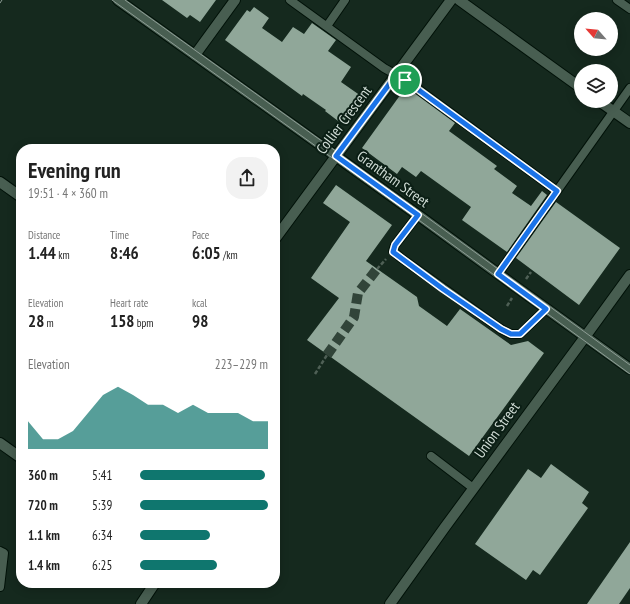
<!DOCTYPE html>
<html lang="en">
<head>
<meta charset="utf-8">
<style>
  :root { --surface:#fff; --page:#f2f2f2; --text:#222; --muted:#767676; --accent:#0f766e }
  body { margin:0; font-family:"PT Sans Narrow",sans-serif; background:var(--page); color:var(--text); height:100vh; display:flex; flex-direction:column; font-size:15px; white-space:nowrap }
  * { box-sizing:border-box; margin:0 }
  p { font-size:13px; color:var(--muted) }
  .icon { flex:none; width:22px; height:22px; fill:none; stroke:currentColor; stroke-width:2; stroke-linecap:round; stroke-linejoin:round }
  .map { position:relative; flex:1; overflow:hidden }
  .sheet { position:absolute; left:16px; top:144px; width:264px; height:444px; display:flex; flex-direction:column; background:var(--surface); border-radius:16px; box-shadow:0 2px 10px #0003 }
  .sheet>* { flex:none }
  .needle { width:26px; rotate:297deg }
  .fabs { position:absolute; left:574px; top:12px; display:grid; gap:8px }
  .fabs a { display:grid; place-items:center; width:44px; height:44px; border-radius:50%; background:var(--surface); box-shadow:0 2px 10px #0003; font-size:20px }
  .pin { position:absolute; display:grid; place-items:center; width:34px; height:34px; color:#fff; margin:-17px; border:2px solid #fff; border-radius:50%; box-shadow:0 1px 4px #0007 }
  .round { display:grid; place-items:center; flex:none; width:42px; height:42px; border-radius:16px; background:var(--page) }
  .summary { display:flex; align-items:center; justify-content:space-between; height:68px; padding:0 12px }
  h1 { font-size:22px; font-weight:700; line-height:30px }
  .stats { display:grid; grid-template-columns:repeat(3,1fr); gap:6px; height:68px; padding:4px 12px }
  .stats div { display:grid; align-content:center }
  .stats b { font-size:17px; font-weight:700 }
  .stats small { font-size:11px; font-weight:400 }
  .stats p { font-size:11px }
  .chart { height:112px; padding:8px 12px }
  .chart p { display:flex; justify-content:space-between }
  .chart svg { width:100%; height:72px; margin-top:4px; fill:var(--accent); opacity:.7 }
  ul { padding:0 12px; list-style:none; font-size:13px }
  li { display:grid; grid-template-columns:64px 48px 1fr; align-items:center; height:30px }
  li i { height:10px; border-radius:5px; background:var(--accent) }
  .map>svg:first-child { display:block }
  .building { fill:#90a799 }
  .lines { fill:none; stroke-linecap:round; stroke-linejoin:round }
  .street-tunnel { stroke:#314439; stroke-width:10; stroke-dasharray:10 5; stroke-linecap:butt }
  .lane-casing { stroke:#011108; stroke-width:10 }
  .street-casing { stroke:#011108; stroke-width:12 }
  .secondary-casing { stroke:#011108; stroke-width:12 }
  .path { stroke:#4f6056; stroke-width:2.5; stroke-dasharray:4 2; stroke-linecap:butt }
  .lane { stroke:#485e51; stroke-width:8 }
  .street { stroke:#485e51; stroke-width:10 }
  .secondary { stroke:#485e51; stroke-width:10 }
  .tram { stroke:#8e9d95; stroke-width:1 }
  .route-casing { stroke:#fff; stroke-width:8 }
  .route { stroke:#1a73e8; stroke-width:5 }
  .labels { text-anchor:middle; stroke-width:4; stroke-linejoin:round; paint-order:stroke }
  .street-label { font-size:15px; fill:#d0dcd5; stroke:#0b1f15 }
</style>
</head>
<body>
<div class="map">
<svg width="630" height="604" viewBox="0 0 630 604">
  <rect width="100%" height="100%" fill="#15291e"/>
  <path class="building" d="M162 0H216L200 22 190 15 187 18Z
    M254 7 269 18 262 28 282 42 293 27 304 34 312 23 336 40 328 51 351 67 341 82 361 96 342 124 325 111 326 110 303 94 302 96 225 40 247 10 250 12Z
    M406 87 455 123 449 131 497 166 494 169 517 186 512 193 531 206 542 191 547 195 507 252 462 220 471 207 421 171 416 177 402 167 397 174 362 148Z
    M336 185 392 225 366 261 417 297 419 306 447 326 460 309 511 345 528 341 544 353 469 456 307 340 339 298 311 278 350 222 323 203Z
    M556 202 620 248 579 305 516 258Z
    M551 464 589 492 582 503 588 508 540 575 533 570 526 580 475 544 528 469 541 478Z
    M630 542V588L619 604H587Z"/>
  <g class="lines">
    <path class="street-tunnel" d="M327 355 354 317 358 293 377 269"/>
    <defs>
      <path id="lane" d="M290 0 384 68 407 81 557 191
        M617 0 630 9
        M327 26 345 0
        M418 215 395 245 393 251 401 258 501 329 511 334H520L546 309
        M498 274 630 88
        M431 456 473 488
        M0 551 4 553 0 587"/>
      <path id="street" d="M459 0 581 88
        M195 55 235 0
        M599 101 630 123
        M0 182 21 197
        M275 239 451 0
        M0 443 21 458
        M141 604 155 583
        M390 604 445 527 585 337"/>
      <path id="secondary" d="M118 0 418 215 519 289 630 369
        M585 337 630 275"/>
    </defs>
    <use href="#lane" class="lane-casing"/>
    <use href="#street" class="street-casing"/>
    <use href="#secondary" class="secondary-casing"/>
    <path class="path" d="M377 269 386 259
      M526 279 531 272
      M507 306 512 298
      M315 374 327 355"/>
    <use href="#lane" class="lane"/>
    <use href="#street" class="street"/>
    <use href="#secondary" class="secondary"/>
    <path class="tram" d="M112 0 416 218 630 374
      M125 0 351 162 630 365
      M0 3 2 0"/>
  </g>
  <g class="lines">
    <defs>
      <path id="route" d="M396 75 405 80 557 191 498 274 546 309 520 334H511L501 329 443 289 393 252 395 245 418 215 336 156Z"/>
    </defs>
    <use href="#route" class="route-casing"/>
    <use href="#route" class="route"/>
  </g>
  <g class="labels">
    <g class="street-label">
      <text transform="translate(344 120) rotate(-53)" y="5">Collier Crescent</text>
      <text transform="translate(393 179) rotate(36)" y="5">Grantham Street</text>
      <text transform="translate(497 430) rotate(-54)" y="5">Union Street</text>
    </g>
  </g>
</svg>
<div class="fabs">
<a><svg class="needle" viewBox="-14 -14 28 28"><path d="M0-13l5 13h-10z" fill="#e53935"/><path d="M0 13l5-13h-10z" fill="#767676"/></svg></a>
<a><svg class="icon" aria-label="layers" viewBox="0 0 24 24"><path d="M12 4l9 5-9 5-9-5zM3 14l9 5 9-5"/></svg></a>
</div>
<div class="pin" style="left:405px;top:80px;background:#1e9e55"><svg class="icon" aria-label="arrive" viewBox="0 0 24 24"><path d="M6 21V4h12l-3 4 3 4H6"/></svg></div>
<section class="sheet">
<div class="summary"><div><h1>Evening run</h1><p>19:51 · 4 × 360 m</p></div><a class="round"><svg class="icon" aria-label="share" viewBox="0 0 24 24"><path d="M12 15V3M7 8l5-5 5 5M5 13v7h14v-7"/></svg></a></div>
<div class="stats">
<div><p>Distance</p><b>1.44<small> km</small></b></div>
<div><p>Time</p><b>8:46</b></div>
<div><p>Pace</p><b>6:05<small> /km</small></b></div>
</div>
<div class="stats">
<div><p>Elevation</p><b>28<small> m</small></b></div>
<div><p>Heart rate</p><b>158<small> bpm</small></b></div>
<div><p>kcal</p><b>98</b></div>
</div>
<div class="chart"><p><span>Elevation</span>223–229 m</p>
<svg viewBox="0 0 160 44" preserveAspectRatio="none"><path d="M0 44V27L10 38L20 38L30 33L40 22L50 11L60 6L70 11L80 17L90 17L100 22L110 17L120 22L130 22L140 22L150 27L160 27V44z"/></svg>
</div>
<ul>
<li><b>360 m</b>5:41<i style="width:98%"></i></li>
<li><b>720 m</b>5:39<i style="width:100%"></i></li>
<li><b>1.1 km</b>6:34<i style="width:55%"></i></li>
<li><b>1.4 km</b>6:25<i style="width:60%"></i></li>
</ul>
</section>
</div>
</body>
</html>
